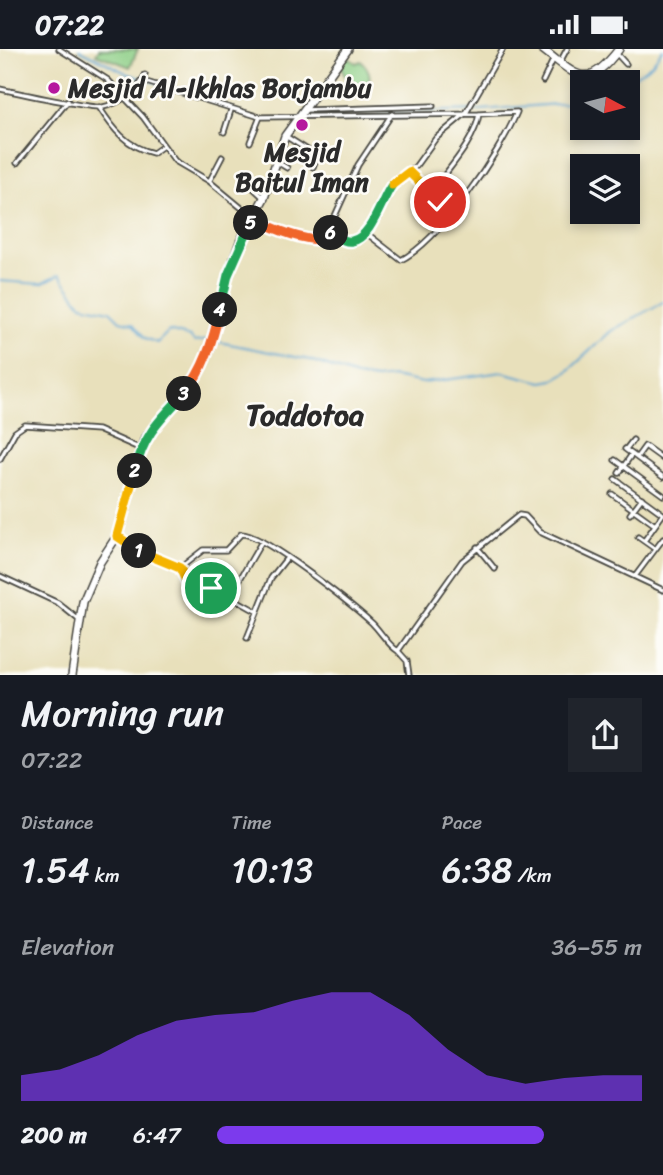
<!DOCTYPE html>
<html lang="en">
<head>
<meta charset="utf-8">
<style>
  :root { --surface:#171b24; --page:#20242c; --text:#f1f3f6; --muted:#9ea1a6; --accent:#7c3aed }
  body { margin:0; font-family:Sriracha,sans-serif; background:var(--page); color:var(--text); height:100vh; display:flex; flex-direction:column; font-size:26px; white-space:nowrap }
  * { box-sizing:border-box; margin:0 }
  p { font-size:23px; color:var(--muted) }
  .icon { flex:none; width:38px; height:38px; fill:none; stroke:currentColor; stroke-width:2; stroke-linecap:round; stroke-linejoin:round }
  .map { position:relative; height:626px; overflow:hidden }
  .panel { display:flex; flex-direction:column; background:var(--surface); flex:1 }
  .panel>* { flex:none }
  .needle { width:46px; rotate:97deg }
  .controls { position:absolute; left:570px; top:21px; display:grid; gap:14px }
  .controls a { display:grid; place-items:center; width:70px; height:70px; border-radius:0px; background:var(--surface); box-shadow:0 4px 10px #0003; font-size:35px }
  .pin { position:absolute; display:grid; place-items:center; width:60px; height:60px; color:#fff; margin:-30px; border:4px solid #fff; border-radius:50%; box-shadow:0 2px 7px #0007 }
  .km { position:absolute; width:35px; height:35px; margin:-18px; border-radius:50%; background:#222; color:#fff; font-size:19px; line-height:35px; text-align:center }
  .round { display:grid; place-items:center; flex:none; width:74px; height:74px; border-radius:0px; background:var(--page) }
  .overview { display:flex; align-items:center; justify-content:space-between; height:119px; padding:0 21px }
  h1 { font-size:38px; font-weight:600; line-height:52px }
  .stats { display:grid; grid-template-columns:repeat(3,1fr); gap:10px; height:119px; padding:7px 21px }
  .stats div { display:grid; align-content:center }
  .stats b { font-size:35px; font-weight:600 }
  .stats small { font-size:19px; font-weight:400 }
  .stats p { font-size:19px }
  .chart { height:196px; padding:14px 21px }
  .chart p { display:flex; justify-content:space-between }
  .chart svg { width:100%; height:126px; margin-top:7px; fill:var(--accent); opacity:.7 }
  ul { padding:0 21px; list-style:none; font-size:23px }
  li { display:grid; grid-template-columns:112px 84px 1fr; align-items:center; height:52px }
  li i { height:18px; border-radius:9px; background:var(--accent) }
  .status { display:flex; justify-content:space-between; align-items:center; height:49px; padding:0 35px; background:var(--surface); direction:ltr }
  .status svg { height:19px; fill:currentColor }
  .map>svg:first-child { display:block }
  .green { fill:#8ecf87; stroke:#5c7d59; stroke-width:2 }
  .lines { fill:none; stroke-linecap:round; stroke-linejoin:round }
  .stream { stroke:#58a1cf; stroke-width:2 }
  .street-casing { stroke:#474641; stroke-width:7 }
  .primary-casing { stroke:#474641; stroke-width:10 }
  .street { stroke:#fff; stroke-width:3.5 }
  .primary { stroke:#fff; stroke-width:7 }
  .split-1-casing { stroke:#fff; stroke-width:14 }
  .split-2-casing { stroke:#fff; stroke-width:14 }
  .split-3-casing { stroke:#fff; stroke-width:14 }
  .split-4-casing { stroke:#fff; stroke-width:14 }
  .split-5-casing { stroke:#fff; stroke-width:14 }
  .split-6-casing { stroke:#fff; stroke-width:14 }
  .split-7-casing { stroke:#fff; stroke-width:14 }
  .split-8-casing { stroke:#fff; stroke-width:14 }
  .split-1 { stroke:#f5b400; stroke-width:9 }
  .split-2 { stroke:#f5b400; stroke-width:9 }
  .split-3 { stroke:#22a559; stroke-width:9 }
  .split-4 { stroke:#f0652b; stroke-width:9 }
  .split-5 { stroke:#22a559; stroke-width:9 }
  .split-6 { stroke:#f0652b; stroke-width:9 }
  .split-7 { stroke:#22a559; stroke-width:9 }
  .split-8 { stroke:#f5b400; stroke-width:9 }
  .poi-dot { fill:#b5179e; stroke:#fdfcf7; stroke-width:2.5 }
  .labels { text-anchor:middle; stroke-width:5; stroke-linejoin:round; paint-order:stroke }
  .poi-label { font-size:26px; font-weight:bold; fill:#2b2b2b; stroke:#fdfcf7; text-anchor:start }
  .quarter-label { font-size:30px; font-weight:bold; fill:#2b2b2b; stroke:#fdfcf7 }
</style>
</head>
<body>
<div class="status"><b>07:22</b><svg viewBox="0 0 49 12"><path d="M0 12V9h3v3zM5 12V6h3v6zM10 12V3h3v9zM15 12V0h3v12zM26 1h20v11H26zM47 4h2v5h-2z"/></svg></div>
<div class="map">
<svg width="663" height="626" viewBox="0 0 663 626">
  <rect width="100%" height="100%" fill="#fdfcf7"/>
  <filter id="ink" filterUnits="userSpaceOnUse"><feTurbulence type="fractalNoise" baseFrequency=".0143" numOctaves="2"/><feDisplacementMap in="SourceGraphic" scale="14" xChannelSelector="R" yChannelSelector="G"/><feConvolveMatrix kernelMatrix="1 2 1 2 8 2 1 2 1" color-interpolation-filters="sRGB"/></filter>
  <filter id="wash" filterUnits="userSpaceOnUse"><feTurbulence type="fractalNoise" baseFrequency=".00686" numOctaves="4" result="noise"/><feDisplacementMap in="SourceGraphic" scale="28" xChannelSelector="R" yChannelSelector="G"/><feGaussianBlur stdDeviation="1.57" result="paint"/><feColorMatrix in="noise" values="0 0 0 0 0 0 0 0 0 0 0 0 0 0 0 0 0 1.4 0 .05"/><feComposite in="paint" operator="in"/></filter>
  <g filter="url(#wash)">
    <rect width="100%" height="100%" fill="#e8e0bb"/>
    <path class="green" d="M99 0H138L130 18 96 5Z
      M346 7 356 14 361 12C375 26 370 33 360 48L352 47 340 15Z"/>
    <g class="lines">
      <path class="stream" d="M79 0 126 24 207 50
        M627 33 652 15 663 0
        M339 65 481 61 583 53
        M0 232 41 235 59 226 82 256 110 262 120 272 133 275 145 289 157 294 169 282 190 288 194 293 208 291
        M214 292 310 311 356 327 376 330 393 328 423 334 502 323 542 333 553 331 567 323 611 282 663 253"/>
    </g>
  </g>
  <g filter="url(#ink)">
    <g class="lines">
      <defs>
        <path id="street" d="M59 0 108 31 143 68 175 112 209 132 255 170 298 187 321 192 325 189 358 116 392 65
          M616 4 626 15
          M560 13 567 0
          M143 32 260 68 479 65C475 93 447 121 431 144L440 153
          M543 32 554 9
          M0 40C14 43 93 60 103 58 118 55 140 41 145 26
          M99 58C113 80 127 98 153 104L163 97
          M305 61 433 57
          M224 83 231 61
          M287 88 317 107 313 118
          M250 93 260 68
          M277 113 287 119
          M17 114 68 52
          M409 123 431 143
          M210 131 222 108
          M251 137 264 149
          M329 182 350 192 365 183 394 133 415 118 436 89 466 64 503 0
          M365 183 401 211C440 191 500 104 517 63L479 65
          M625 400 663 428
          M626 400 633 391
          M637 408 645 397 663 410
          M0 410 15 383 25 376 98 381 141 400
          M615 411 663 446
          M619 424 632 405
          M615 430 663 465
          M612 445 655 476
          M630 465 642 449
          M117 487 143 504 180 519 203 501H226L241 485C263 484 352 556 372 574 381 583 388 596 398 602L462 512 519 466 525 467 540 483 663 541
          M638 488 655 500
          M644 492 663 465
          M477 498 495 520
          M180 519C183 530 187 541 199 540L206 531 214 528
          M636 526 663 490
          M0 527 58 554 79 571
          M240 530 262 492
          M204 535 218 543
          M238 552 256 562
          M247 589 271 529 286 510
          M398 602 407 612 409 626"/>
        <path id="primary" d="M542 0C578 27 586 43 619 0
          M72 626 83 553 100 513 117 487 144 391 198 325 210 299 228 226 240 193 264 149 285 87 348 0"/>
      </defs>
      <use href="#street" class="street-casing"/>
      <use href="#primary" class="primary-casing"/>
      <use href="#street" class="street"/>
      <use href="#primary" class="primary"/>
    </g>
  </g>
  <g class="lines" filter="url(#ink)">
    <defs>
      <path id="split-1" d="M139 502 180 519 189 538 198 541 204 535 211 539"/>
      <path id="split-2" d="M135 422 117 487 139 502"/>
      <path id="split-3" d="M135 422C144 385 159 372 184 345"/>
      <path id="split-4" d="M184 345C204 321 213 291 220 261"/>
      <path id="split-5" d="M220 261 228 226 251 174"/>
      <path id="split-6" d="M251 174 253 169C274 180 299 191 322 191L328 182 331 184"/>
      <path id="split-7" d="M331 184C337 187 345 194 352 192 372 188 381 151 392 136"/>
      <path id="split-8" d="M392 136 409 123 440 153"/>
    </defs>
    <use href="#split-1" class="split-1-casing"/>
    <use href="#split-2" class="split-2-casing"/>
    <use href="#split-3" class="split-3-casing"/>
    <use href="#split-4" class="split-4-casing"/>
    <use href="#split-5" class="split-5-casing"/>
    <use href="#split-6" class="split-6-casing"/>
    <use href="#split-7" class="split-7-casing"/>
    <use href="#split-8" class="split-8-casing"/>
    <use href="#split-1" class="split-1"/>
    <use href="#split-2" class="split-2"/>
    <use href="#split-3" class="split-3"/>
    <use href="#split-4" class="split-4"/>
    <use href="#split-5" class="split-5"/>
    <use href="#split-6" class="split-6"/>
    <use href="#split-7" class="split-7"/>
    <use href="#split-8" class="split-8"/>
  </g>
  <g class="poi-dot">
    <circle cx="54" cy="39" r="7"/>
    <circle cx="302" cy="76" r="7"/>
  </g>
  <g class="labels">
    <g class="poi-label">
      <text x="68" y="48">Mesjid Al-Ikhlas Borjambu</text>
      <text x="302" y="112" text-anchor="middle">Mesjid<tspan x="302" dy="30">Baitul Iman</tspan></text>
    </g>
    <g class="quarter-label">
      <text x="305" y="376">Toddotoa</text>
    </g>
  </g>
</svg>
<div class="controls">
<a><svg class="needle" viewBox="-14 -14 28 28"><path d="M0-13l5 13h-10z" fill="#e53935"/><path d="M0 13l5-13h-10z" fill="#9ea1a6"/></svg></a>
<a><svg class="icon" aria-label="layers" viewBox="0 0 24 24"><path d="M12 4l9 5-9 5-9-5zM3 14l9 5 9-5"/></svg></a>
</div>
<div class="pin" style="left:211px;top:539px;background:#1e9e55"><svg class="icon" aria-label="arrive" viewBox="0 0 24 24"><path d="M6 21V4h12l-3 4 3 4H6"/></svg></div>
<div class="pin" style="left:440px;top:153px;background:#d93025"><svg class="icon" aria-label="check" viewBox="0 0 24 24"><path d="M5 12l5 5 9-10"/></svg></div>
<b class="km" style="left:139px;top:502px">1</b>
<b class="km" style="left:135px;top:422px">2</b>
<b class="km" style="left:184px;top:345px">3</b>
<b class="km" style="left:220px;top:261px">4</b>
<b class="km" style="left:251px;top:174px">5</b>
<b class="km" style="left:331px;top:184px">6</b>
</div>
<section class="panel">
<div class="overview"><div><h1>Morning run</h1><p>07:22</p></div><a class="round"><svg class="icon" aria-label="share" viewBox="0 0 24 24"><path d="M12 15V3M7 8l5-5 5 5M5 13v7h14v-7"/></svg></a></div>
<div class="stats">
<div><p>Distance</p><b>1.54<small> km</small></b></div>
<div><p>Time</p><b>10:13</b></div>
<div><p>Pace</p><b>6:38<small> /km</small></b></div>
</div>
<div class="chart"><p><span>Elevation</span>36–55 m</p>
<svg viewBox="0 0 160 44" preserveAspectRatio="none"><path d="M0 44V35L10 33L20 28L30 21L40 16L50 14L60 13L70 9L80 6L90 6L100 14L110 26L120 35L130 38L140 36L150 35L160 35V44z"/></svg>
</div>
<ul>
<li><b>200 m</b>6:47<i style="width:77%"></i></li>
</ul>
</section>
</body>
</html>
